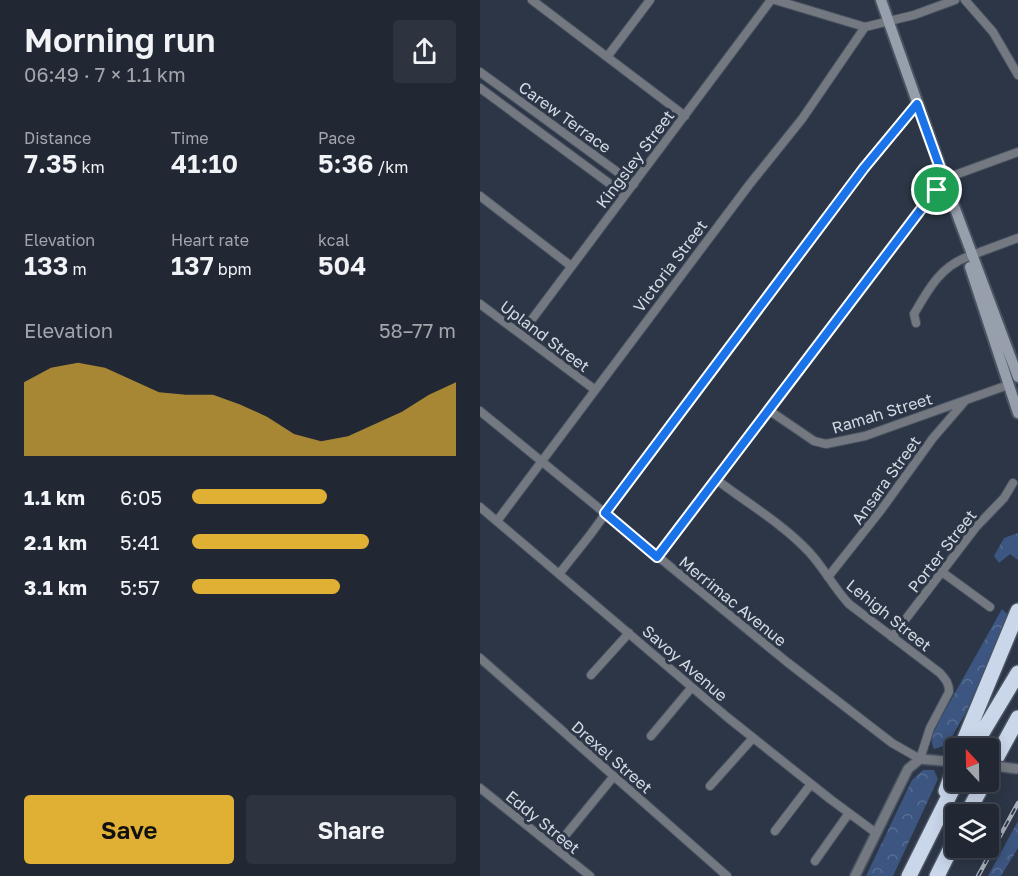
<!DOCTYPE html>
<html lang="en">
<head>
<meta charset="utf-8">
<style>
  :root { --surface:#212834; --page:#2d3440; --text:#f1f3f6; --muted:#a2a6ac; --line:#3e444f; --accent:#e0b034 }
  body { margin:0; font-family:"Golos Text",sans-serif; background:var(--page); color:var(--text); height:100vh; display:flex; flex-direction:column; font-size:22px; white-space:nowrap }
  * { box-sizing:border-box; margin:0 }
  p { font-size:20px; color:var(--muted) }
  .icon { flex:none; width:33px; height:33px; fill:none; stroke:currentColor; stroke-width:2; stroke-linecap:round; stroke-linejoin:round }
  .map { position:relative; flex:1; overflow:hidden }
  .side { display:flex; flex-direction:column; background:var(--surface); width:480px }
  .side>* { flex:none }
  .needle { width:39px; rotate:338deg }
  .controls { position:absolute; left:465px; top:738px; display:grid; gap:12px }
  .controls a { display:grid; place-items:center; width:54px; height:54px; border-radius:6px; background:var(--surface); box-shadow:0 3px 15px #0003,0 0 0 2px var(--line); font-size:30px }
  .pin { position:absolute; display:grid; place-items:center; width:51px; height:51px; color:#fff; margin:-26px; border:3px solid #fff; border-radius:50%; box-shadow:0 2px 6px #0007 }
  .round { display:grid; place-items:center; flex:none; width:63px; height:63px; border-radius:6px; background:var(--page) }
  .head { display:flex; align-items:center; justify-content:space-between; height:102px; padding:0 24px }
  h1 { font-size:33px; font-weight:600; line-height:45px }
  .stats { display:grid; grid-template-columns:repeat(3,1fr); gap:9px; height:102px; padding:6px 24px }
  .stats div { display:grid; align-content:center }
  .stats b { font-size:26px; font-weight:600 }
  .stats small { font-size:16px; font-weight:400 }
  .stats p { font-size:16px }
  .chart { height:168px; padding:12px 24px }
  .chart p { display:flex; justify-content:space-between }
  .chart svg { width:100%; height:108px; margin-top:6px; fill:var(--accent); opacity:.7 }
  .primary-button { display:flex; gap:12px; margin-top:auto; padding:12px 24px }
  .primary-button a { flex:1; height:69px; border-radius:6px; background:var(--accent); color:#111; font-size:24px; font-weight:600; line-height:69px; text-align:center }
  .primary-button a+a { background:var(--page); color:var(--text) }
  ul { padding:0 24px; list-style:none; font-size:20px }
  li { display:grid; grid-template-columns:96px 72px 1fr; align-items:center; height:45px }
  li i { height:15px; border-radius:8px; background:var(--accent) }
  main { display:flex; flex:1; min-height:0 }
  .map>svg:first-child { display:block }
  .forest { fill:url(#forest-crowns) }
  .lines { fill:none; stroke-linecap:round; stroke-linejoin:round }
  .minor-casing { stroke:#4a5462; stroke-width:10 }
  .tertiary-casing { stroke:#4a5462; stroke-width:12 }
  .secondary-casing { stroke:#4a5462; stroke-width:14 }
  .motorway-casing { stroke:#4a5462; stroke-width:18 }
  .minor { stroke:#747981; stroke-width:8 }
  .tertiary { stroke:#747981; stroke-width:9 }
  .secondary { stroke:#979fac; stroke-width:10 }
  .motorway { stroke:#cad6ea; stroke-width:15 }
  .rail-casing { stroke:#a7aeba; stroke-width:4.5 }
  .rail { stroke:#2c3646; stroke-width:2; stroke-dasharray:7; stroke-linecap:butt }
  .tertiary-bridge-casing { stroke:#4a5462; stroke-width:12; stroke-linecap:butt }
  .tertiary-bridge { stroke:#747981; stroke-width:9 }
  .route-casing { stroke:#fff; stroke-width:12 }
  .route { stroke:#1a73e8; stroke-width:8 }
  .labels { text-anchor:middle; stroke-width:6; stroke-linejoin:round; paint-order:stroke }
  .street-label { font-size:16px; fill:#d4dae4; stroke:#2c3646 }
</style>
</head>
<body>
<main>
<section class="side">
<div class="head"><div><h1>Morning run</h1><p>06:49 · 7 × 1.1 km</p></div><a class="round"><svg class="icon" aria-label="share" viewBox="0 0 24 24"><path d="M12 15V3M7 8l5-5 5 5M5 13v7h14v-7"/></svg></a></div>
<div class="stats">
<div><p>Distance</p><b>7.35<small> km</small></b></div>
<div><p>Time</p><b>41:10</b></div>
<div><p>Pace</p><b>5:36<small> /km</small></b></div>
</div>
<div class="stats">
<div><p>Elevation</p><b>133<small> m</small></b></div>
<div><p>Heart rate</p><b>137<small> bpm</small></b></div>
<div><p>kcal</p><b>504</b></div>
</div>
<div class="chart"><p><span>Elevation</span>58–77 m</p>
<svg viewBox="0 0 160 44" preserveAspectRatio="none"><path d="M0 44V14L10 8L20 6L30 8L40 13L50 18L60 19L70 19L80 23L90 28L100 35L110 38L120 36L130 31L140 26L150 19L160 14V44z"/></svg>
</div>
<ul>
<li><b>1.1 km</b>6:05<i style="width:51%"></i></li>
<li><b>2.1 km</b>5:41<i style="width:67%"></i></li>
<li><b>3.1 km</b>5:57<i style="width:56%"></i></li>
</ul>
<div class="primary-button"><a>Save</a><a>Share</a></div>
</section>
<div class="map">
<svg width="538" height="876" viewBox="0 0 538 876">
  <defs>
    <pattern id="forest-crowns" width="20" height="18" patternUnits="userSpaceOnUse" patternTransform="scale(1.5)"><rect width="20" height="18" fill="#3c5681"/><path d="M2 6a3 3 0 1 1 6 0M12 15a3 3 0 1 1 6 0" fill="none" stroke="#576e93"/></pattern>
  </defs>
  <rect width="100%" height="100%" fill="#2c3646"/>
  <path class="forest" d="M538 533V560L530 554 519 563 514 556 524 538Z
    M522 609 529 616 485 714 467 745 454 749C449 740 455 731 458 723Z
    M443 770H454L458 779 413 876H386L432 780Z
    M538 821V848L521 876H508Z"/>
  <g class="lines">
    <defs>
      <path id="minor" d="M52 0 205 116
        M295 0 385 27 434 15 475 0
        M485 0 513 32 538 75
        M127 57 170 0
        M0 72 154 184
        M0 88 145 195
        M0 196 91 266
        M492 255 538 238
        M0 304 114 389
        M436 323 434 314C448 290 460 267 487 257
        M41 334 291 0
        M0 411 307 662 412 743 440 759 450 728 469 692C469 683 466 680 460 673L369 604C354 588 344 568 329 552 303 524 267 503 237 480
        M290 411 334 441 346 444 385 436 528 385
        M0 507 247 717 350 799 396 833
        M17 521 269 185 322 119 385 27
        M177 557 464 179 538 152
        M462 572 510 607
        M79 574 110 535 206 403 384 168 437 103
        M348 577 401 510 453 438 485 401
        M412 637 496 527 524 498 533 483
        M0 658 247 876
        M111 675 149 633
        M171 736 212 687
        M230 786 273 738
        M0 788 110 876
        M295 831 331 784
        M75 848 134 776
        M335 861 369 813"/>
      <path id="tertiary" d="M375 876 428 769 440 759 476 762"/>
      <path id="secondary" d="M401 0 474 206 538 377
        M490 267 538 413"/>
      <path id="motorway" d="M481 748 538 611
        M493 748 538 673
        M508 773 538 718
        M466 791 476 763
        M487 814 504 782
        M429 876 476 782
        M457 876 476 838"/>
    </defs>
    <use href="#minor" class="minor-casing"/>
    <use href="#tertiary" class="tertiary-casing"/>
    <use href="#secondary" class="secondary-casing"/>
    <use href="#motorway" class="motorway-casing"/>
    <use href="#minor" class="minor"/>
    <use href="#tertiary" class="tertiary"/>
    <use href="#secondary" class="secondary"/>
    <use href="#motorway" class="motorway"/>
    <defs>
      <path id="rail" d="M498 876 538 803"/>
    </defs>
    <use href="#rail" class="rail-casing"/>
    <use href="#rail" class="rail"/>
    <defs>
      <path id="tertiary-bridge" d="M508 765 538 769"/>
    </defs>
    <use href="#tertiary-bridge" class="tertiary-bridge-casing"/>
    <use href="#tertiary-bridge" class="tertiary-bridge"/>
  </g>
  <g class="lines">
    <defs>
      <path id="route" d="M437 104 464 179 177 557 125 513 384 168Z"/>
    </defs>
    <use href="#route" class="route-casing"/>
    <use href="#route" class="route"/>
  </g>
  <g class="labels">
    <g class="street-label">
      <text transform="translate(85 117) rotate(36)" y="6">Carew Terrace</text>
      <text transform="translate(155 159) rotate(-53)" y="6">Kingsley Street</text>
      <text transform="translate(190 266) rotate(-53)" y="6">Victoria Street</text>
      <text transform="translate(65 336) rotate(37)" y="6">Upland Street</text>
      <text transform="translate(402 413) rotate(-17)" y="6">Ramah Street</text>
      <text transform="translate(406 480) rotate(-54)" y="6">Ansara Street</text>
      <text transform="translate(462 551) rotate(-52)" y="6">Porter Street</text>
      <text transform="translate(253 601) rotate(39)" y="6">Merrimac Avenue</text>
      <text transform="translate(409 615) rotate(39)" y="6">Lehigh Street</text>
      <text transform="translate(205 663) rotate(41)" y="6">Savoy Avenue</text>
      <text transform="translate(132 757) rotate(41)" y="6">Drexel Street</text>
      <text transform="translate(63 822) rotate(39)" y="6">Eddy Street</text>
    </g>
  </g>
</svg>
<div class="controls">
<a><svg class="needle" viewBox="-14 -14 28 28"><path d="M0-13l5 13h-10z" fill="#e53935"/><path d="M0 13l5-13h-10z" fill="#a2a6ac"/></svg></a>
<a><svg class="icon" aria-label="layers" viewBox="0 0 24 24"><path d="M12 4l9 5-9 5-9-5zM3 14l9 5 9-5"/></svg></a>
</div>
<div class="pin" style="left:457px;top:190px;background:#1e9e55"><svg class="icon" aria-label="arrive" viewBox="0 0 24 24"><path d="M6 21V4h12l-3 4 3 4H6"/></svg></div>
</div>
</main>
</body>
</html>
